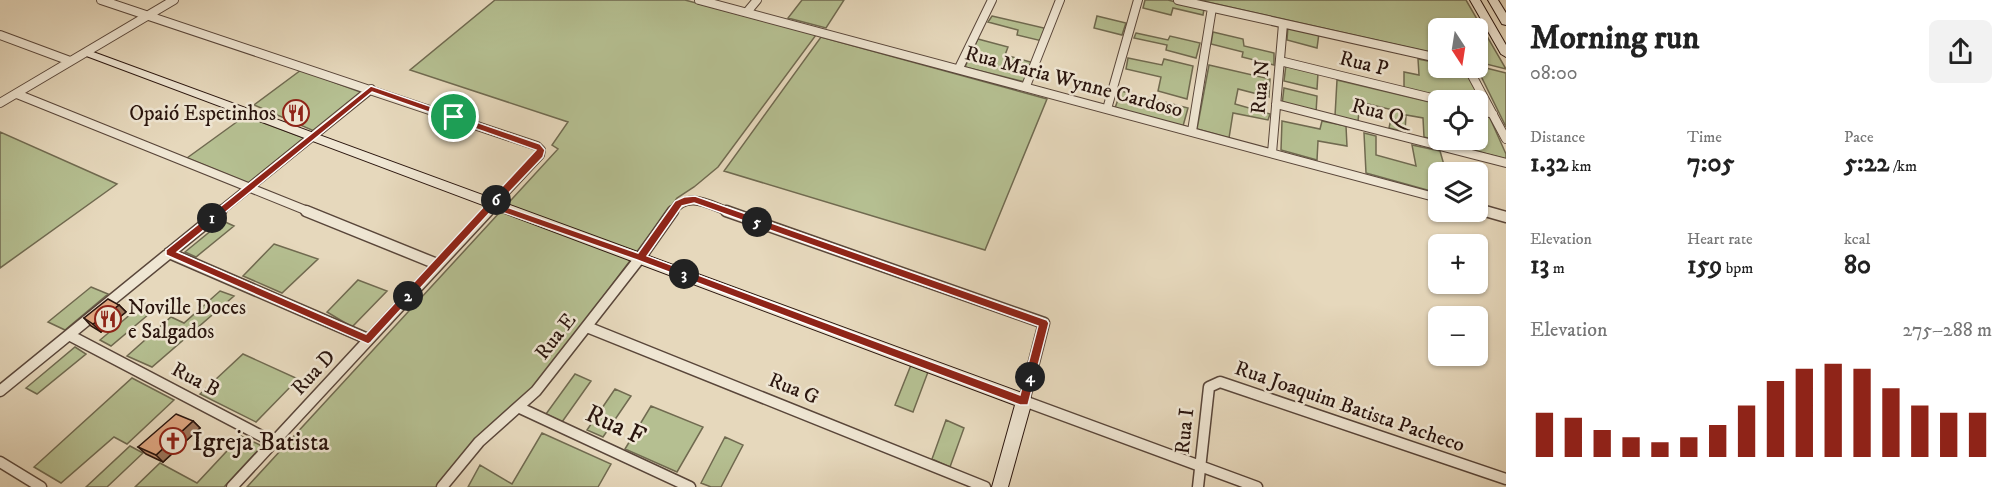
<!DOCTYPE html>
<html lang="en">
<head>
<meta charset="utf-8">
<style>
  :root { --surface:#fff; --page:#f2f2f2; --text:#222; --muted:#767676; --accent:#8f2418 }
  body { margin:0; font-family:"IM FELL DW Pica",serif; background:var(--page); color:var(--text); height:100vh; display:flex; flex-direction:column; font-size:22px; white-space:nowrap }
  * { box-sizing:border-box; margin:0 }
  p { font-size:20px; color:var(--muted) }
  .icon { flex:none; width:33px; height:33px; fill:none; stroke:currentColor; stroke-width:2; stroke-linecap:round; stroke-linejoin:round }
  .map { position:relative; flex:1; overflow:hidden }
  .drawer { display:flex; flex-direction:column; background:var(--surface); width:510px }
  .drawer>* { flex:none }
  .needle { width:39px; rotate:168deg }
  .controls { position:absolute; left:1428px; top:18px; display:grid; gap:12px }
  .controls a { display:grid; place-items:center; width:60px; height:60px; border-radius:9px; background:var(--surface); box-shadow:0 2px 4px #0004; font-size:30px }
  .pin { position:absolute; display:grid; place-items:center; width:51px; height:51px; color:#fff; margin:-26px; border:3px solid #fff; border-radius:50%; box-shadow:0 2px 6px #0007 }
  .km { position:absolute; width:30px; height:30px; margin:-15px; border-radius:50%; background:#222; color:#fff; font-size:16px; line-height:30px; text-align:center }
  .round { display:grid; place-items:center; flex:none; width:63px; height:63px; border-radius:9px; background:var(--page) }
  .overview { display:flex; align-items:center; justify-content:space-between; height:102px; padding:0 24px }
  h1 { font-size:33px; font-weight:700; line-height:45px }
  .metrics { display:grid; grid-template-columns:repeat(3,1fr); gap:9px; height:102px; padding:6px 24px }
  .metrics div { display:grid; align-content:center }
  .metrics b { font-size:26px; font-weight:700 }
  .metrics small { font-size:16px; font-weight:400 }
  .metrics p { font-size:16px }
  .chart { height:168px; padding:12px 24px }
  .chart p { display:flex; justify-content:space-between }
  .chart svg { width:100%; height:108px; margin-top:6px; stroke:var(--accent); stroke-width:6 }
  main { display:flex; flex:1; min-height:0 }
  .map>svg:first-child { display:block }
  .green { fill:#b5bf91; stroke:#706a50; stroke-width:1.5 }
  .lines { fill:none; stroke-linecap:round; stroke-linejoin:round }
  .street-far1-casing { stroke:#59463a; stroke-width:10 }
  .street-casing { stroke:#59463a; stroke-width:13 }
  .secondary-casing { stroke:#2a150e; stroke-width:2 }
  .street-far1 { stroke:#efe6d3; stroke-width:8 }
  .street { stroke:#efe6d3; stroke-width:10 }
  .secondary { fill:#efe6d3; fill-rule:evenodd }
  .wall { fill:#c19071; stroke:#2a150e; stroke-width:1.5 }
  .shaded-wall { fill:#9d765c; stroke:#2a150e; stroke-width:1.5 }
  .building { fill:#e0a883; stroke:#2a150e; stroke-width:1.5 }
  .route { fill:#8f2418; stroke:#fff; stroke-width:1.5; fill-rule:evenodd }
  .labels { text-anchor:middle; stroke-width:5; stroke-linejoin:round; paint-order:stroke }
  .street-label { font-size:21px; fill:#2a150e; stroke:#efe6d3 }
  .poi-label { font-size:21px; fill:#2a150e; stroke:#efe6d3; text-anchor:end }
  .near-street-label { font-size:26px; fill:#2a150e; stroke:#efe6d3 }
  .near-poi-label { font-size:26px; fill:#2a150e; stroke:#efe6d3; text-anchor:start }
</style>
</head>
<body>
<main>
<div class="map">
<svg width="1506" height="487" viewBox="0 0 1506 487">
  <rect width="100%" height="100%" fill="#e6d8bc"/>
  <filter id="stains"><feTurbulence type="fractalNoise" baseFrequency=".00333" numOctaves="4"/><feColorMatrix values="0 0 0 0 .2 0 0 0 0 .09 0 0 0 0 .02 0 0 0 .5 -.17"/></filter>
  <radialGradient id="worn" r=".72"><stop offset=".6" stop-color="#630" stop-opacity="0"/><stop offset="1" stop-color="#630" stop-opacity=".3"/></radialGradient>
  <path class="green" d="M495 0H685L816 35 718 167 694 187 677 198 528 397 442 487H247L558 149 552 145 568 122 410 70Z
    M802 0H844L826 28 788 18Z
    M1145 0H1168L1204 9 1203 15 1173 8 1171 15 1143 8Z
    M1199 0H1466L1506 69 1478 62V28H1438V54Z
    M992 16 1048 29 1042 41 1017 35 1018 30 988 22Z
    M1097 16 1126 23 1122 35 1094 28Z
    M1288 26 1319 33 1317 48 1287 40Z
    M1213 32 1243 39 1244 46 1274 53V65L1242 57 1243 52 1211 44Z
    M1136 33 1168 40 1170 36 1200 43 1196 58 1166 50 1167 45 1134 38Z
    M821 37 1047 99 985 250 724 171Z
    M978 39 1008 47 1005 55 1034 63 1025 82 965 67Z
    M1128 58 1162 65 1164 59 1193 66 1187 99 1158 91 1161 77 1126 69Z
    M1418 59 1438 63V68L1465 69 1486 108 1478 106V100H1453L1404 89V72L1419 75Z
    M1209 65 1270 79 1269 97 1238 89 1235 104 1270 114 1268 120 1233 113 1229 138 1197 129Z
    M1286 65 1318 73 1317 89 1284 81Z
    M1478 66 1506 73V127L1477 68Z
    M301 70 363 93 314 131 254 105Z
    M1337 80 1438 104V140H1478V114L1489 116 1506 154V159L1424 137 1423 118 1406 115 1405 132 1389 128 1393 110 1360 102 1358 121 1335 116Z
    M1284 88 1317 96 1316 113 1282 105Z
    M1121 91 1188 108 1183 126 1115 108Z
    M245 116 304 138 248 183 187 158Z
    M1282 121 1320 129 1322 121 1346 126 1347 146 1318 141 1317 160 1281 150Z
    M0 132 117 184 0 268Z
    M1364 133 1376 136V155L1416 166 1412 145 1440 151 1446 172H1438V193L1366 173Z
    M223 221 234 226 196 257 185 252Z
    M274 244 318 259 282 293 243 276Z
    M358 280 387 291 352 327 327 312Z
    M91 287 108 294 65 330 48 322Z
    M220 291 234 296 152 367 127 356 171 317 184 323Z
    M144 303 155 309 111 346 100 340Z
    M75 347 86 354 37 394 26 388Z
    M243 354 298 379 256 422 200 394Z
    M911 365 928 372 913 412 895 405Z
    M575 374 591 381 562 422 546 414Z
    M132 378 174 400 127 444 114 437 61 483 34 467Z
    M615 389 631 396 603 437 587 430Z
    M651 406 703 427 677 472 625 449Z
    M946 420 964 428 950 467 932 459Z
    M542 433 611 464 598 487H468L480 465 512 484Z
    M241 436 262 446 224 487H135L160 463 197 483Z
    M725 437 743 445 721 487H711L701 483Z
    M130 446 143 453 107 487H86Z"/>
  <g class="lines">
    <defs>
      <path id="street-far1" d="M101 0 537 146 541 150 540 155 487 212
        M699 0 1438 198
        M1178 0 1438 58
        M747 12 757 0
        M0 35 70 61
        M1280 61 1440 100
        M959 68 992 0
        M1468 68 1506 139
        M1026 86 1060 0
        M17 94 310 212
        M0 103 174 0
        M1276 104 1506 163
        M1107 109 1138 0
        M1478 110 1493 114
        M1192 131 1212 8
        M1272 153 1283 24
        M1478 209 1490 212
        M219 212 371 89
        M672 212C688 190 709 205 730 212"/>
      <path id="street" d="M306 211 437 264
        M726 211 1044 323 1024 401 1257 487
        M1485 211 1506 217
        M169 253 368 339
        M587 327 985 487
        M69 335 273 442
        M0 391 221 211
        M520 408 690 487
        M0 462 41 487
        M232 487 488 211
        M442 487 479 442 536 391 640 258 673 211
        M1198 487 1209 387 1220 382 1506 479"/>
      <path id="secondary" d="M1470 0H1480L1506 45V57L1501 54Z
        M1488 0H1498L1506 13V25L1502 24Z
        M85 49 1030 396 1032 401 1008 487H992L1015 405 81 54 80 52Z"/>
    </defs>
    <use href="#street-far1" class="street-far1-casing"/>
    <use href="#street" class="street-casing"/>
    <use href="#secondary" class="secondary-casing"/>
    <use href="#street-far1" class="street-far1"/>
    <use href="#street" class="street"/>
    <use href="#secondary" class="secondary"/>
  </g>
  <path class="wall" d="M119 305 126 312 101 332 91 326 84 318Z
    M193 421 200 428 163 462 146 454 138 447Z"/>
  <path class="shaded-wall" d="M119 305 126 312 101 332 93 324Z
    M193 421 200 428 163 462 156 455Z"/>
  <path class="building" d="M108 299 119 305 93 324 84 318Z
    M176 414 193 421 156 455 138 447Z"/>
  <path class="route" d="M371 86 540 144 545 150 543 157 498 204 638 253 675 201 684 197 695 196 1047 320 1049 323 1028 405H1020L637 260 493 209 371 342 368 344 166 255V250ZM372 92 536 150 366 334 177 252ZM694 203 1038 326 1020 395 647 256 682 206Z"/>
  <defs>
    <symbol id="restaurant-ring" viewBox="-11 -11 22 22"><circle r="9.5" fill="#efe6d3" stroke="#8f2418" stroke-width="1.5"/><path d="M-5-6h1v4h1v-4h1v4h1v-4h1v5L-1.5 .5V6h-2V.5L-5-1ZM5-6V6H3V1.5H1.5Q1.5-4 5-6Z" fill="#8f2418"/></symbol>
    <symbol id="church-ring" viewBox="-11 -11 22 22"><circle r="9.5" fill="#efe6d3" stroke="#8f2418" stroke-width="1.5"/><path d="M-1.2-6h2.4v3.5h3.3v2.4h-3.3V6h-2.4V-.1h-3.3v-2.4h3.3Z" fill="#8f2418"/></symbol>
  </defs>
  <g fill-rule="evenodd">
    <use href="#restaurant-ring" x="281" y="98" width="30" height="30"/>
    <use href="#restaurant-ring" x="93" y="304" width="30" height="30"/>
    <use href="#church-ring" x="158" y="426" width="30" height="30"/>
  </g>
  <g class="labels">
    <g class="street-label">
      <text transform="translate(1364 63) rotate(14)" y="7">Rua P</text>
      <text transform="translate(1074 81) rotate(15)" y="7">Rua Maria Wynne Cardoso</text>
      <text transform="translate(1260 87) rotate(-85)" y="7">Rua N</text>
      <text transform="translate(1378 111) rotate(14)" y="7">Rua Q</text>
      <text transform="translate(555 336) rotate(-52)" y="7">Rua E</text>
      <text transform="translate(313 372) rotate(-47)" y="7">Rua D</text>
      <text transform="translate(196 379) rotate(28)" y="7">Rua B</text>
      <text transform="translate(794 388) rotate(22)" y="7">Rua G</text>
      <text transform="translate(1350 406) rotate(19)" y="7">Rua Joaquim Batista Pacheco</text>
      <text transform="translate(1184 431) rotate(-84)" y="7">Rua I</text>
    </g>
    <g class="poi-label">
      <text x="276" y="120">Opaió Espetinhos</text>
      <text x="128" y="314" text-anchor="start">Noville Doces<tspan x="128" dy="24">e Salgados</tspan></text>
    </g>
    <g class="near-street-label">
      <text transform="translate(616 424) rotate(25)" y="9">Rua F</text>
    </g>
    <g class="near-poi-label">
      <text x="192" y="450">Igreja Batista</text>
    </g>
  </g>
  <rect width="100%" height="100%" filter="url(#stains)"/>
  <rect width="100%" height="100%" fill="url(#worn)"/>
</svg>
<div class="controls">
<a><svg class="needle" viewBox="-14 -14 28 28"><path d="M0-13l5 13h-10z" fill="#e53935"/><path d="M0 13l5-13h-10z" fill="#767676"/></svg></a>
<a><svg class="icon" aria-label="locate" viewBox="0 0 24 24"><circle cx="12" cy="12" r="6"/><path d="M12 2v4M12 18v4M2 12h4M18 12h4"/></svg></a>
<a><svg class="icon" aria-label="layers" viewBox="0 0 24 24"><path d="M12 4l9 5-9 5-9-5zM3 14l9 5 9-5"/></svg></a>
<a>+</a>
<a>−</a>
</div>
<div class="pin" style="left:454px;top:117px;background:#1e9e55"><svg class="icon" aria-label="arrive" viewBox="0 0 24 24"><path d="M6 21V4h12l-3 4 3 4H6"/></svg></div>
<b class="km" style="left:212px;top:218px">1</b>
<b class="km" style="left:408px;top:296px">2</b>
<b class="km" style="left:684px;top:274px">3</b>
<b class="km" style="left:1030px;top:377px">4</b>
<b class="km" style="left:757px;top:222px">5</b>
<b class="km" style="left:496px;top:200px">6</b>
</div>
<section class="drawer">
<div class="overview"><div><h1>Morning run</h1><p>08:00</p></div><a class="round"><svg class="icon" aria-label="share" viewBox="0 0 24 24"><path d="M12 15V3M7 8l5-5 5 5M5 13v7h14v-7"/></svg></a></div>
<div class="metrics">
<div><p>Distance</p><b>1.32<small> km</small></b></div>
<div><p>Time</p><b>7:05</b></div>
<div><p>Pace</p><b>5:22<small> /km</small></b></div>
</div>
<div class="metrics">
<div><p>Elevation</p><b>13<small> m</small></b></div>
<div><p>Heart rate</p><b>159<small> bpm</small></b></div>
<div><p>kcal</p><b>80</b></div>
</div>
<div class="chart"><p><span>Elevation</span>275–288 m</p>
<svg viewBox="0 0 160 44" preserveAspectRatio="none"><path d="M5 44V26M15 44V28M25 44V33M35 44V36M45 44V38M55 44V36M65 44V31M75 44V23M85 44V13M95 44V8M105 44V6M115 44V8M125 44V16M135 44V23M145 44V26M155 44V26"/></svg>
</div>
</section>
</main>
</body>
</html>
